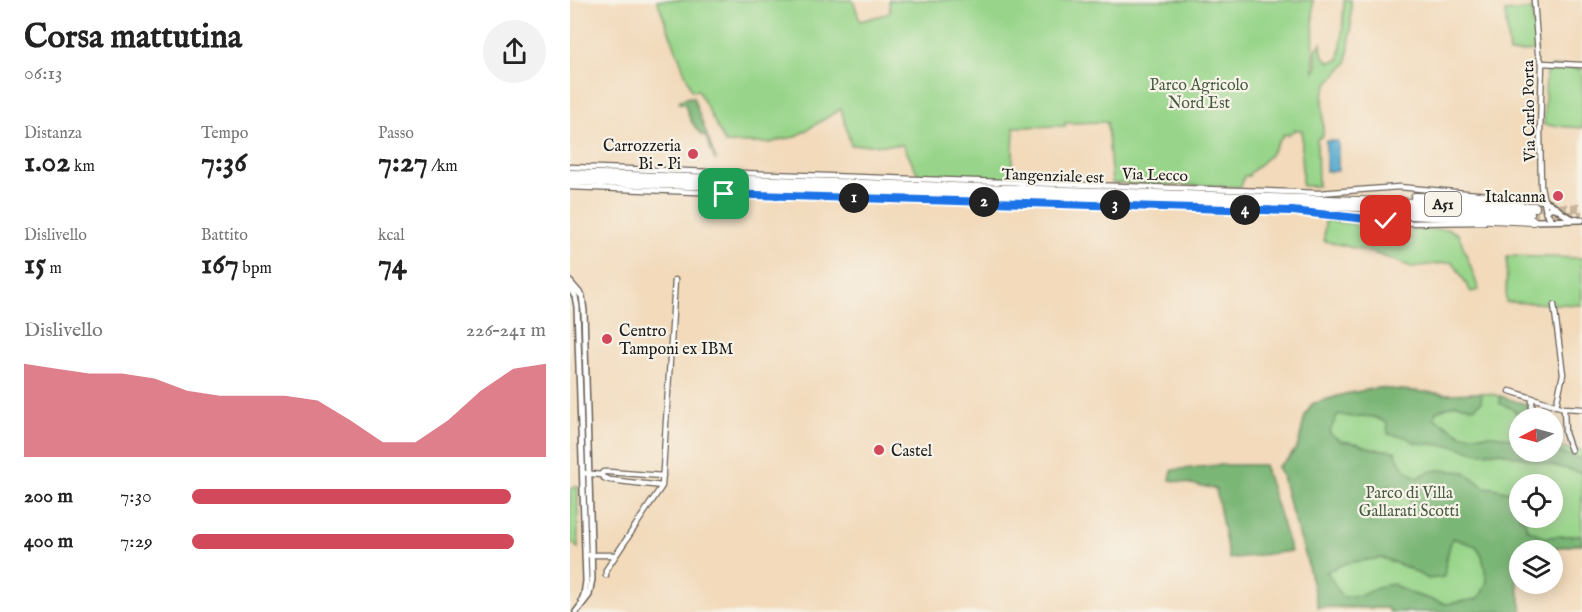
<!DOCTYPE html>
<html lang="it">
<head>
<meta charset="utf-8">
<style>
  :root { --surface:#fff; --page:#f2f2f2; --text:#222; --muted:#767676; --accent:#d1495b }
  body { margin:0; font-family:"IM FELL English",serif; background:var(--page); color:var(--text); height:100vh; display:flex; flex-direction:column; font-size:22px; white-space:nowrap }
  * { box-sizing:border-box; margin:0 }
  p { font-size:20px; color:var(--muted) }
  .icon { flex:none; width:33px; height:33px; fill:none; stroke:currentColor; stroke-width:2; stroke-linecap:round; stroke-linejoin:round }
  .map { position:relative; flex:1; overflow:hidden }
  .sheet { display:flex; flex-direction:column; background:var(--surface); width:570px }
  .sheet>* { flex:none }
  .needle { width:39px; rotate:264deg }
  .fabs { position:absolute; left:939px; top:408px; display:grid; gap:12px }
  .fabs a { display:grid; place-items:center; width:54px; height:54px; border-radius:50%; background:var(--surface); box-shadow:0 3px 15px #0003; font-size:30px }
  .pin { position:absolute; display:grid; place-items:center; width:51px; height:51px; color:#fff; margin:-26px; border-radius:12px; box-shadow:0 3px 9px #0006 }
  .km { position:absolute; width:30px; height:30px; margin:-15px; border-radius:50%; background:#222; color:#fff; font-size:16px; line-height:30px; text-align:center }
  .round { display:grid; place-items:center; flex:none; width:63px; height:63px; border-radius:32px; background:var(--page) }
  .headline { display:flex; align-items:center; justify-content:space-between; height:102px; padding:0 24px }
  h1 { font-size:33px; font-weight:700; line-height:45px }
  .stats { display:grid; grid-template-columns:repeat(3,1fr); gap:9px; height:102px; padding:6px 24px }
  .stats div { display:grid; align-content:center }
  .stats b { font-size:30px; font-weight:700 }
  .stats small { font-size:16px; font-weight:400 }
  .stats p { font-size:16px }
  .chart { height:168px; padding:12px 24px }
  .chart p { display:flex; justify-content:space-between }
  .chart svg { width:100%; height:108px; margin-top:6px; fill:var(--accent); opacity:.7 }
  ul { padding:0 24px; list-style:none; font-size:20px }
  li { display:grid; grid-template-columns:96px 72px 1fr; align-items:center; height:45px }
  li i { height:15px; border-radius:8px; background:var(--accent) }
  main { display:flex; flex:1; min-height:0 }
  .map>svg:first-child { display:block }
  .green { fill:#98d58a; stroke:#5a7853; stroke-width:1.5; fill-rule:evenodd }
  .forest { fill:#7ab676; stroke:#4b6949; stroke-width:1.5; fill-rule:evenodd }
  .water { fill:#53abd0; stroke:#386476; stroke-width:1.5 }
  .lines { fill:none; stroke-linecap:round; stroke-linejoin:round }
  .motorway-tunnel { stroke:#c7b49b; stroke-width:8; stroke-dasharray:8 4; stroke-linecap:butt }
  .minor-casing { stroke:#675e54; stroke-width:7 }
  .tertiary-casing { stroke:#675e54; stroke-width:8 }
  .motorway-casing { stroke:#675e54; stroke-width:10 }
  .minor { stroke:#fff; stroke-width:4.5 }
  .tertiary { stroke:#fff; stroke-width:5 }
  .motorway { stroke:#fff; stroke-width:8 }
  .route-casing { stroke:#fff; stroke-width:12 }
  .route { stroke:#1a73e8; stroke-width:8 }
  .poi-dot { fill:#d1495b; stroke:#f7f3e8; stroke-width:2 }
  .labels { text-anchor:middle; stroke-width:4.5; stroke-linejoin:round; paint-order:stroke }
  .shield { fill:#f7f3e8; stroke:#5e5c59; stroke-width:1.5 }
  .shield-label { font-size:15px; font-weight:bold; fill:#1c1c1c }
  .park-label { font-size:16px; fill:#475d42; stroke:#f7f3e8 }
  .street-label { font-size:16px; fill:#1c1c1c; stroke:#f7f3e8 }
  .poi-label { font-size:16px; fill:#1c1c1c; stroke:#f7f3e8; text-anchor:end }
</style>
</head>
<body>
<main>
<section class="sheet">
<div class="headline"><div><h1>Corsa mattutina</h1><p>06:13</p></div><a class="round"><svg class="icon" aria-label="share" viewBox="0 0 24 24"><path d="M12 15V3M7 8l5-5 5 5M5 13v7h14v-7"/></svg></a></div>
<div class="stats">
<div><p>Distanza</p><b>1.02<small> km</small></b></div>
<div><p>Tempo</p><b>7:36</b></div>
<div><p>Passo</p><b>7:27<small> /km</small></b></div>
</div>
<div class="stats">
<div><p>Dislivello</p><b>15<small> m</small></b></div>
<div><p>Battito</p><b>167<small> bpm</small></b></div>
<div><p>kcal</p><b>74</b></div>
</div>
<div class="chart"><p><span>Dislivello</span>226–241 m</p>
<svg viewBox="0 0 160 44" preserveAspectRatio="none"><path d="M0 44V6L10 8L20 10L30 10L40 12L50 17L60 19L70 19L80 19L90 21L100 29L110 38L120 38L130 29L140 17L150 8L160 6V44z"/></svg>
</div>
<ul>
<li><b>200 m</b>7:30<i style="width:90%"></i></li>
<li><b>400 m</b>7:29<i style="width:91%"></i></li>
</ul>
</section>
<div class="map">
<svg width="1012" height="612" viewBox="0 0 1012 612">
  <rect width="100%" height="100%" fill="#f7f3e8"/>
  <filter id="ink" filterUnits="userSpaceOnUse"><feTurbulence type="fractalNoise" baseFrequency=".0167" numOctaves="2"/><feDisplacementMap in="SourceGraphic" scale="12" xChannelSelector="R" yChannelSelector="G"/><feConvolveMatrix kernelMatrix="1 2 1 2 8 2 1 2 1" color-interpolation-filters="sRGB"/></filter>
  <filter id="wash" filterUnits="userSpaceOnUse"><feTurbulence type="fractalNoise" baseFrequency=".008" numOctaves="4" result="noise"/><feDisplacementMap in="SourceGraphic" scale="24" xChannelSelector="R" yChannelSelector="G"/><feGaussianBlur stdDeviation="1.35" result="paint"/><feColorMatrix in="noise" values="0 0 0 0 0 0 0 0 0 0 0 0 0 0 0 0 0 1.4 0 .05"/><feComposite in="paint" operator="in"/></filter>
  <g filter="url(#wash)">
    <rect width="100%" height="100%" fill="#f2dabb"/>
    <path class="green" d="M87 0H283L290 21 320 13 319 0H743L744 72 747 67 746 50 751 43 752 54 759 62 769 60 772 38 774 0H781V29L777 63 758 83 753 95V136L747 139 748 186H732V130H725L718 135 714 134 699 156 678 175 679 176H674L671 187 542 183 537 122 495 123V126L444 127 442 179 349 176 333 145H281L271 109 225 137 213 139 200 143H155L128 90 122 91Z
      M962 9 966 51 939 53 935 12Z
      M982 66 1012 69V128L974 125 976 70Z
      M755 220 828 230 879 229 889 235 909 290 901 292 883 262 842 267 801 252 754 241Z
      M937 256 1012 258V305L936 302Z
      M808 388 876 394 912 393 926 395 958 405V418H950V452H982L983 447 1012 450V544L982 548 978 550H950L949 566 945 570 952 612H820L817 608 748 607 735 553 718 500 712 475 707 467 719 458 728 446 735 416 742 404 775 394ZM950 484H982V518H950Z
      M8 486V548L0 541V489Z"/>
    <path class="forest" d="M120 97H123L146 160H145L135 135 133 136C123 127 118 118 115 104L109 103 110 100Z
      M808 388 876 394 912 393 911 402 904 408 886 404 866 411 864 418 892 435H924L946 439 949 432 950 452 983 451 1012 459V473L930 452 909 453 884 446 846 443 836 437 818 434 817 423 804 417 792 416 781 417 768 414 759 433 771 441 786 443 803 449 825 451C830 465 835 471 848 478L858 472 868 470 895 472 914 487 923 488 949 494 950 518H954L957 529 975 537 1012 535V544L982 548 978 550H950L949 566 945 570 952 612H820L817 608 748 607 735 553 718 500 712 475 707 467 719 458 728 446 735 416 742 404 775 394ZM823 484 835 489 840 499 841 510 833 518 809 512 798 502 812 489ZM882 538 906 546 912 555 917 581 912 593 907 599 876 604 840 593 823 584 812 586 792 595 772 597 757 571 776 563 812 558 838 568 858 579 874 577 876 561Z
      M930 396 958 405V418H950L949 420C946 409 941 407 930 404Z
      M648 465H694L721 551 659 559 646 489 600 480 602 470Z"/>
    <path class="water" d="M756 141H768V171H756Z"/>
  </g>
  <g filter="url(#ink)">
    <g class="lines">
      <path class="motorway-tunnel" d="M965 207 1012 208
        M960 213 1012 215"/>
      <defs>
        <path id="minor" d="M964 0 968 53 972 63 970 132 971 186 976 212
          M972 63 1012 65
          M0 167 749 193 829 187 918 195
          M0 187 328 200 509 204 722 211 837 223 914 222
          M984 305 993 374 986 406
          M940 391 994 408 1012 409
          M994 408 995 433 1001 450
          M962 418V399
          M13 473 31 475 34 478 40 480 92 486
          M31 475 33 472H39L93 476
          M15 555H45
          M36 575V570L92 486 105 280"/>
        <path id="tertiary" d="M950 199C959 200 971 198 979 203 991 210 991 216 1008 220
          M982 220 976 212 980 208H984
          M963 221 1012 220
          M0 282 12 296 14 311 22 579 19 595 6 612
          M0 289 5 296 7 307 16 581 14 595 12 600"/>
        <path id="motorway" d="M0 174 965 207
          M0 181 960 213
          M845 197 950 199
          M840 215 963 221"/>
      </defs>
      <use href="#minor" class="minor-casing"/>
      <use href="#tertiary" class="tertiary-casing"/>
      <use href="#motorway" class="motorway-casing"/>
      <use href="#minor" class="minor"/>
      <use href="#tertiary" class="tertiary"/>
      <use href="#motorway" class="motorway"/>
    </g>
  </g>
  <g class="lines" filter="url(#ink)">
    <defs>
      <path id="route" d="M154 194 722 211 816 221"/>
    </defs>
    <use href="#route" class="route-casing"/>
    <use href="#route" class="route"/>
  </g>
  <g class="poi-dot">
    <circle cx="123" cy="154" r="6"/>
    <circle cx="988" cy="196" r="6"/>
    <circle cx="37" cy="339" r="6"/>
    <circle cx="309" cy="450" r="6"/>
  </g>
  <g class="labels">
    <rect class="shield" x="855" y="192" width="36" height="24" rx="4.5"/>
    <g class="shield-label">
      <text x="873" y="209">A51</text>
    </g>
    <g class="park-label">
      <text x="629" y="90">Parco Agricolo<tspan x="629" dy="18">Nord Est</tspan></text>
      <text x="839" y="498">Parco di Villa<tspan x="839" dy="18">Gallarati Scotti</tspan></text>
    </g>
    <g class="street-label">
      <text transform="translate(958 111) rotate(-91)" y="6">Via Carlo Porta</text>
      <text transform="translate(585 174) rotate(2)" y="6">Via Lecco</text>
      <text transform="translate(483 175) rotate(2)" y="6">Tangenziale est</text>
    </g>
    <g class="poi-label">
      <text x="111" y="151">Carrozzeria<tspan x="111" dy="18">Bi - Pi</tspan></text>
      <text x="976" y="202">Italcanna</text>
      <text x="49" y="336" text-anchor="start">Centro<tspan x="49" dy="18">Tamponi ex IBM</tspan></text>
      <text x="321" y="456" text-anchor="start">Castel</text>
    </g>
  </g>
</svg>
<div class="fabs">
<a><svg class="needle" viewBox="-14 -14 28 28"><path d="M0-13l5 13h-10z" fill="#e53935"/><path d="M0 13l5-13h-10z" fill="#767676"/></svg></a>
<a><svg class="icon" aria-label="locate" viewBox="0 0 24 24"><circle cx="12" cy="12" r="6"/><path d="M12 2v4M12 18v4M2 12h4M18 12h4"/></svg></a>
<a><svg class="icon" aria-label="layers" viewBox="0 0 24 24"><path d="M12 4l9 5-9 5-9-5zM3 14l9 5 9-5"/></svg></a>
</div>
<div class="pin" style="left:154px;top:194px;background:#1e9e55"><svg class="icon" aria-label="arrive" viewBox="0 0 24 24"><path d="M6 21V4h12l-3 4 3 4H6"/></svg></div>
<div class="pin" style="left:816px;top:221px;background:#d93025"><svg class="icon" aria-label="check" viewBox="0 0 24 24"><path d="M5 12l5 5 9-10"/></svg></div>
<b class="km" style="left:284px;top:198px">1</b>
<b class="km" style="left:414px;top:202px">2</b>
<b class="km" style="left:545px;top:205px">3</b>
<b class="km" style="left:675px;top:210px">4</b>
</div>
</main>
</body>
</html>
